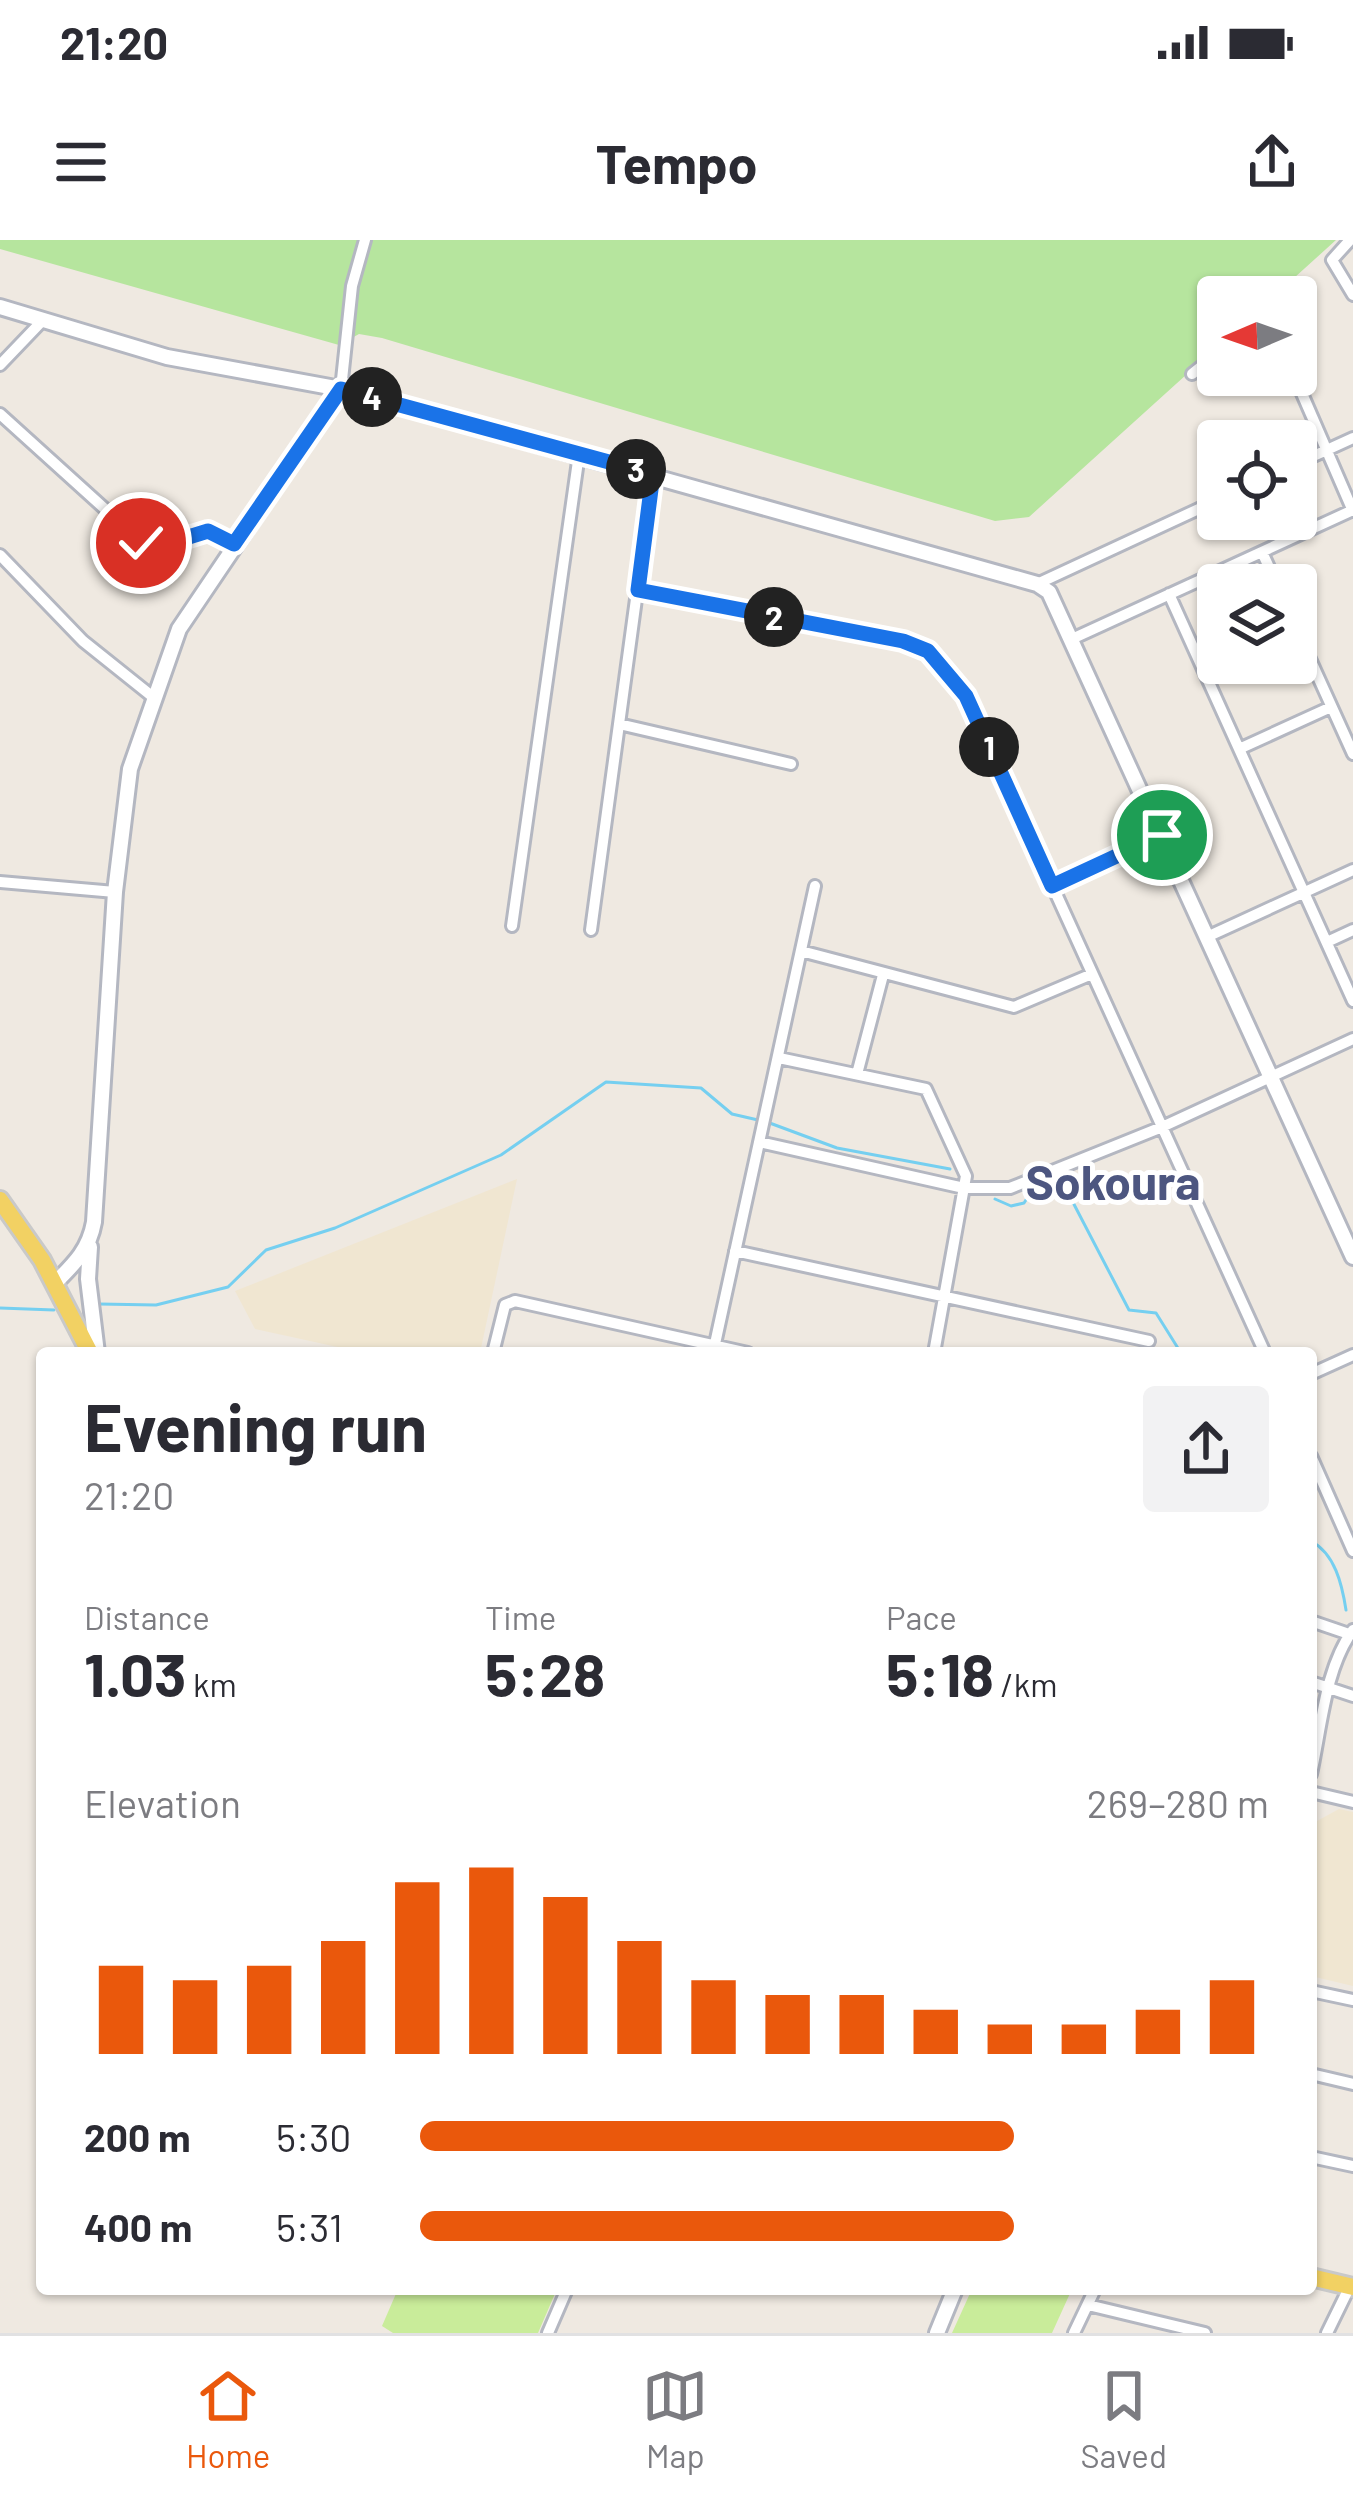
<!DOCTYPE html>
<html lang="en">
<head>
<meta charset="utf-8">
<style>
  :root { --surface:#fff; --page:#f2f2f3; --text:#2b2b33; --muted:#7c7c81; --line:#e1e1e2; --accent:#ea580c }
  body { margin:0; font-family:Barlow,sans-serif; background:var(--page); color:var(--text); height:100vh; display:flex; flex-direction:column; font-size:45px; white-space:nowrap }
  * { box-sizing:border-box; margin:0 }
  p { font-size:39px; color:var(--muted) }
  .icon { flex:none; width:66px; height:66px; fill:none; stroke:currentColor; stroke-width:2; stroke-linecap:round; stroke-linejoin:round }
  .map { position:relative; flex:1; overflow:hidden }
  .panel { position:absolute; left:36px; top:1107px; width:1281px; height:948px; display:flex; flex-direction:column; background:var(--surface); border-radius:12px; box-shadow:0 3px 9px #0004 }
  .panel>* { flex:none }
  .needle { width:78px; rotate:268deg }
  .fabs { position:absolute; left:1197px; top:36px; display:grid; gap:24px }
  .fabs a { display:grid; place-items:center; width:120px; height:120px; border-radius:12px; background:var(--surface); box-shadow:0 3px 9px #0004; font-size:60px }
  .pin { position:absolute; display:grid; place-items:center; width:102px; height:102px; color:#fff; margin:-51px; border:6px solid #fff; border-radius:50%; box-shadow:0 3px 12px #0007 }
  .km { position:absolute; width:60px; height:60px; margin:-30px; border-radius:50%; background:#222; color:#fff; font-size:33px; line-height:60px; text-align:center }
  .round { display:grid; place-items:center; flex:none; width:126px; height:126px; border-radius:12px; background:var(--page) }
  .overview { display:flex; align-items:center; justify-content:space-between; height:204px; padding:0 48px }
  h1 { font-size:66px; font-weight:700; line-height:90px }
  .stats { display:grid; grid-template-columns:repeat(3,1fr); gap:18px; height:204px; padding:12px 48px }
  .stats div { display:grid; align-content:center }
  .stats b { font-size:60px; font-weight:700 }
  .stats small { font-size:33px; font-weight:400 }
  .stats p { font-size:33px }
  .chart { height:336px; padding:24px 48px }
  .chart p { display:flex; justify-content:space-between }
  .chart svg { width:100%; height:216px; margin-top:12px; stroke:var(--accent); stroke-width:6 }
  ul { padding:0 48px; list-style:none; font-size:39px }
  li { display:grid; grid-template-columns:192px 144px 1fr; align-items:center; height:90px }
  li i { height:30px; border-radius:15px; background:var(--accent) }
  .status { display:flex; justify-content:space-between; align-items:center; height:84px; padding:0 60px; background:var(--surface); direction:ltr }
  .status svg { height:33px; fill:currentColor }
  header { display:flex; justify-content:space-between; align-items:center; height:156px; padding:0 48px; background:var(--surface); font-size:54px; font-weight:700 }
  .tab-bar { display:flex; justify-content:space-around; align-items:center; height:168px; border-top:3px solid var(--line); background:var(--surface); font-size:33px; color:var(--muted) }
  .tab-bar a { display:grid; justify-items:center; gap:6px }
  .tab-bar .selected { color:var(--accent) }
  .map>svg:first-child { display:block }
  .education { fill:#f0e6d1 }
  .green { fill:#b6e59e }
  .pitch { fill:#c9ec9a }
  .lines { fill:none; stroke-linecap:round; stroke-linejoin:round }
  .stream { stroke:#75cff0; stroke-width:3 }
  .minor-casing { stroke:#b4b7c1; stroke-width:16 }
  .tertiary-casing { stroke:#b4b7c1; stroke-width:20 }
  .primary-casing { stroke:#c9c9c9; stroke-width:22 }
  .minor { stroke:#fff; stroke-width:10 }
  .tertiary { stroke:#fff; stroke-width:14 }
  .primary { stroke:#f2d163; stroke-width:16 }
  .route-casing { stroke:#fff; stroke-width:24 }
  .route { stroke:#1a73e8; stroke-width:15 }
  .labels { text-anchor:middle; stroke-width:10; stroke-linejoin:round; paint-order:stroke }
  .district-label { font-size:48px; font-weight:bold; fill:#4d5680; stroke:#fff }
</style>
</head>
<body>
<div class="status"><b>21:20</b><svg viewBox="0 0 49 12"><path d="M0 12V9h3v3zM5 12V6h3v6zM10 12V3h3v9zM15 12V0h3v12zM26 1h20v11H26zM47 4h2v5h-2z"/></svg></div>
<header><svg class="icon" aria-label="menu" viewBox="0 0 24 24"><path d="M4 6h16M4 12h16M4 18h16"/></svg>Tempo<svg class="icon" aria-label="share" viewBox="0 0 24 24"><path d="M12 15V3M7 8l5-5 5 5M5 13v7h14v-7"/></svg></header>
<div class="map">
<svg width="1353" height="2093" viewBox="0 0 1353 2093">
  <rect width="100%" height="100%" fill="#efe9e1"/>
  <path class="education" d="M517 939 480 1113H365L255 1089 235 1051Z
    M1339 1569 1353 1572V1746L1311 1736V1605L1317 1581Z"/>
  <path class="green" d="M0 0H1336L1273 57H1218V106L1029 277 995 281 382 98 359 94 339 105 0 9Z"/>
  <path class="pitch" d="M398 2049H557L538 2093H393L382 2086Z
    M972 2049H1072L1052 2093H952Z"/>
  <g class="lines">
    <path class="stream" d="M767 882 837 908 950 929
      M995 959 1011 966 1024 963 1031 952 1047 946 1066 949 1129 1070 1156 1073 1181 1113
      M99 1064 156 1065 228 1047 266 1010 335 988 501 915 606 842 701 848 732 874 758 880
      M0 1068 54 1070
      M1311 1301C1335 1314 1342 1344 1346 1370"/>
    <defs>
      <path id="minor" d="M1350 0 1332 20 1353 55
        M0 125 44 79
        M1192 134 1218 113
        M1294 135 1353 271
        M341 149 352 46 365 0
        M0 174 147 307 208 291 234 305
        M1296 224 1353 198
        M1262 312 1277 345
        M0 315 83 401 153 457
        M1037 344 1218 260
        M637 350 903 401C933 413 948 429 966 456L1265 1113
        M1169 354 1353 761
        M1296 388 1353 514
        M1074 398 1353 270
        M619 484 791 524
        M1239 509 1331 467
        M0 642 115 652
        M1052 646 1163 595
        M512 686 579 214
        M591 690 653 234
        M1209 696 1353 630
        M1327 702 1353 690
        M801 711 1014 767 1092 734
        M779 818 926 849 966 936 934 1113
        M857 834 883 735
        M759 902 964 948H1010L1162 887 1353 799
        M735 1011 1149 1101
        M493 1113 505 1065 515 1061 748 1113
        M713 1113 815 646
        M1311 1134 1353 1115
        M1311 1216 1353 1311
        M1311 1381 1349 1394
        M1311 1442 1353 1456
        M1311 1534C1321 1489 1325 1428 1353 1390
        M1311 1552 1353 1562
        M1311 1751 1353 1760
        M1311 1834 1353 1844
        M1311 1917 1353 1926
        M1088 2065 1205 2093
        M548 2093 567 2049
        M1074 2093 1095 2049
        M1327 2093 1350 2046"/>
      <path id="tertiary" d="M0 67 167 117 341 149 1037 344 1049 352 1353 1017
        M90 1007 88 1039 97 1113
        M55 1043C74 1024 89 1010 94 982L115 652 130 529 179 389 341 149
        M937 2093 955 2049"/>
      <path id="primary" d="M0 960 42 1020 90 1113
        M1311 2037 1353 2047"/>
    </defs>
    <use href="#minor" class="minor-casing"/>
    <use href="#tertiary" class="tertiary-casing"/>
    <use href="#primary" class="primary-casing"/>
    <use href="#minor" class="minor"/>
    <use href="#tertiary" class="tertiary"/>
    <use href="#primary" class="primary"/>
  </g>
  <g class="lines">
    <defs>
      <path id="route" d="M141 303 153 308 208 291 234 304 341 149 653 234 638 350 903 401 928 411 966 456 1052 646 1162 595"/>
    </defs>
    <use href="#route" class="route-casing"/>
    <use href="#route" class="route"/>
  </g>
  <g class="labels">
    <g class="district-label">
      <text x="1113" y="960">Sokoura</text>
    </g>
  </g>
</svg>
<div class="fabs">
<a><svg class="needle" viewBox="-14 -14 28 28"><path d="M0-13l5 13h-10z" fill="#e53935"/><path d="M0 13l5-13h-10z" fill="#7c7c81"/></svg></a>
<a><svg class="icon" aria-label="locate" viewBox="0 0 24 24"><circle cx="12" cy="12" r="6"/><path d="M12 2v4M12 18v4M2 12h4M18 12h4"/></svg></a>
<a><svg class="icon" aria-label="layers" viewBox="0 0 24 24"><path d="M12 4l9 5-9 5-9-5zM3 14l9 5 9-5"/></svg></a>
</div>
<div class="pin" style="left:1162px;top:595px;background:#1e9e55"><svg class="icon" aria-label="arrive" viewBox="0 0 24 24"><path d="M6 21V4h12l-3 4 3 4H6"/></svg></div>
<div class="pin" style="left:141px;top:303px;background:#d93025"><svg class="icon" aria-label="check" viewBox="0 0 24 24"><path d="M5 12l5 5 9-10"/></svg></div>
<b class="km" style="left:989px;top:507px">1</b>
<b class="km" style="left:774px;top:377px">2</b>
<b class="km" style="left:636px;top:229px">3</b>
<b class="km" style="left:372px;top:157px">4</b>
<section class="panel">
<div class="overview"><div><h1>Evening run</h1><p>21:20</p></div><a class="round"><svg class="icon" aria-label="share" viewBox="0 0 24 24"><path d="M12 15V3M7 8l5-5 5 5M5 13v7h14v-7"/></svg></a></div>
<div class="stats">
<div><p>Distance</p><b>1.03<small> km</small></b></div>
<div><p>Time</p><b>5:28</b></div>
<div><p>Pace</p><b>5:18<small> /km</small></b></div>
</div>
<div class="chart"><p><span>Elevation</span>269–280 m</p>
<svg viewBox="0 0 160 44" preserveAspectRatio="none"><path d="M5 44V26M15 44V29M25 44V26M35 44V21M45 44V9M55 44V6M65 44V12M75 44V21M85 44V29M95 44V32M105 44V32M115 44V35M125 44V38M135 44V38M145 44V35M155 44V29"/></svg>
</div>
<ul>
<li><b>200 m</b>5:30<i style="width:70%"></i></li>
<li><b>400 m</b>5:31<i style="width:70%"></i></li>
</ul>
</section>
</div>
<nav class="tab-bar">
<a class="selected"><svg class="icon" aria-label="home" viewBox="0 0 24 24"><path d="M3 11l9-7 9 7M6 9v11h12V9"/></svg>Home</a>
<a><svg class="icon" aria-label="map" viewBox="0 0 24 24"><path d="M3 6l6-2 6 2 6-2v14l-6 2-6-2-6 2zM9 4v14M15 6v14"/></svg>Map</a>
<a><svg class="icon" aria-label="saved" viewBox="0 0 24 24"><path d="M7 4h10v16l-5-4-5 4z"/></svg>Saved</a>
</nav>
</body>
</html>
